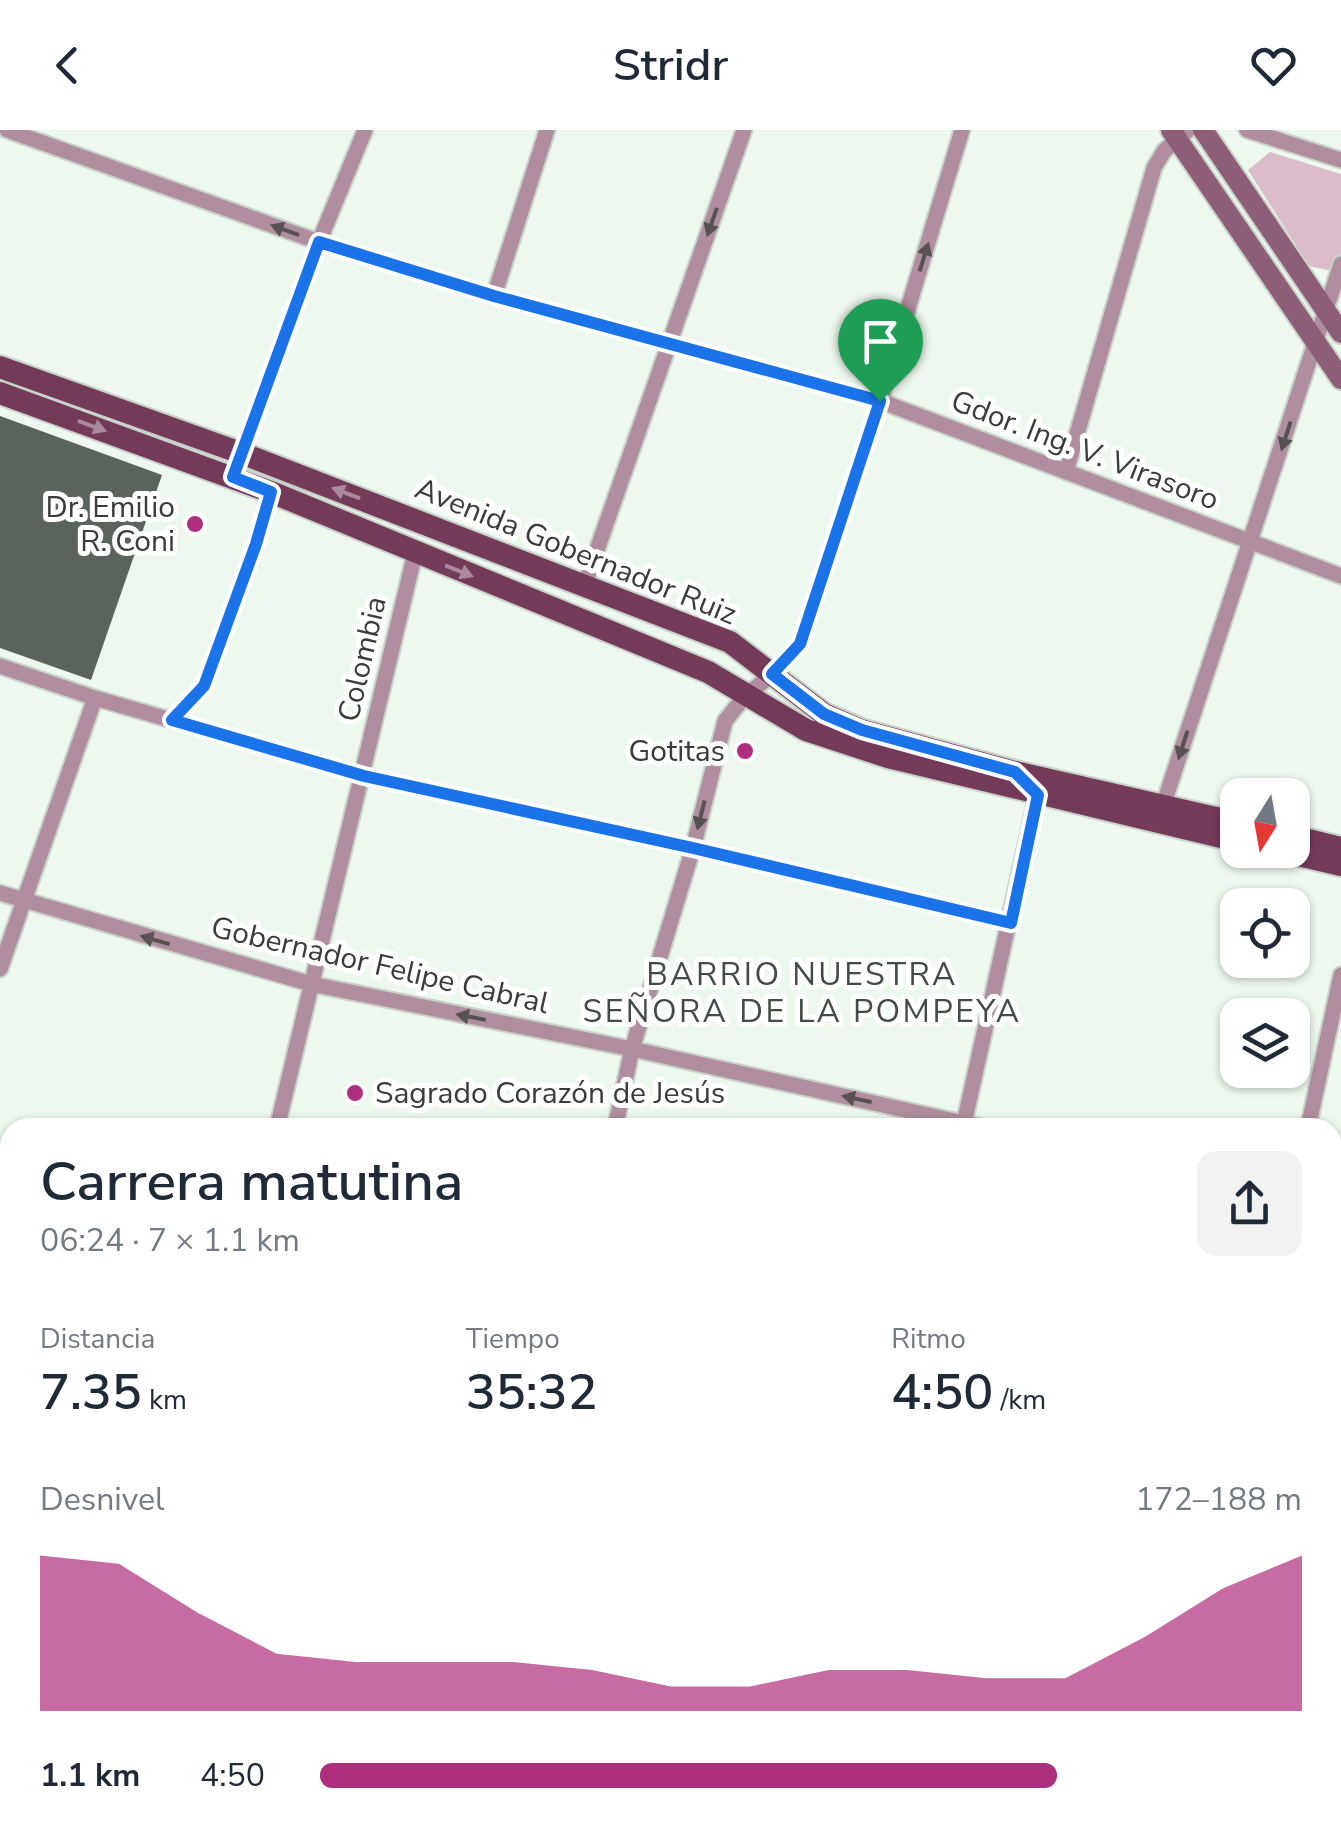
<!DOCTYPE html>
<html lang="es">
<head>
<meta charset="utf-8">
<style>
  :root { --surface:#fff; --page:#f2f2f3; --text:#1f2937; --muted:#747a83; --accent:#ae2f7d }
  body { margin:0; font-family:"Nunito Sans",sans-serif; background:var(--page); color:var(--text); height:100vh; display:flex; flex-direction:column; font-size:38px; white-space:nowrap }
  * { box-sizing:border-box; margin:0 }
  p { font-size:32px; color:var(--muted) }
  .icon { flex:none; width:55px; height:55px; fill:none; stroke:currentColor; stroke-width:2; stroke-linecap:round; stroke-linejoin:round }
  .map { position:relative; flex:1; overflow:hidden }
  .sheet { position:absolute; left:0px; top:988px; width:1342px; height:718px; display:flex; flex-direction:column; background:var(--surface); border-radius:30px 30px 0 0; box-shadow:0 2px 8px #0004 }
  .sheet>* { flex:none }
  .needle { width:65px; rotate:191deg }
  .fabs { position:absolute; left:1220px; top:648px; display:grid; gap:20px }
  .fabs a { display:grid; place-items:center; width:90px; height:90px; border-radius:20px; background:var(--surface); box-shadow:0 2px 8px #0004; font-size:50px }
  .pin { position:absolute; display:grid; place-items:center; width:85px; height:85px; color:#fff; margin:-102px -42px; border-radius:50% 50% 50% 0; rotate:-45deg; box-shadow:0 0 10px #0007 }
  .pin .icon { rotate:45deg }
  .round { display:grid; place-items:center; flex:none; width:105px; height:105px; border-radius:20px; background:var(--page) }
  .summary { display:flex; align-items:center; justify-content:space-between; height:170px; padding:0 40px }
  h1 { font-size:55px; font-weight:600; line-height:75px }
  .metrics { display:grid; grid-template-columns:repeat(3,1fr); gap:15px; height:170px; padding:10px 40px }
  .metrics div { display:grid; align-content:center }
  .metrics b { font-size:50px; font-weight:600 }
  .metrics small { font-size:28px; font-weight:400 }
  .metrics p { font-size:28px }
  .chart { height:280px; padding:20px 40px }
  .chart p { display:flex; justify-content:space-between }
  .chart svg { width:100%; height:180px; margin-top:10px; fill:var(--accent); opacity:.7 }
  ul { padding:0 40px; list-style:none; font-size:32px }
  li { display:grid; grid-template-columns:160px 120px 1fr; align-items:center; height:75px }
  li i { height:25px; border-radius:12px; background:var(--accent) }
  header { display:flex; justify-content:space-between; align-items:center; height:130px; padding:0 40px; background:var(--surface); font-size:45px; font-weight:600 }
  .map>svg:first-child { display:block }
  .green { fill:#dbbccb }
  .building { fill:#5b645c }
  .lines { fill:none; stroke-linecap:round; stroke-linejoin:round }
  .service-casing { stroke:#c9d3ca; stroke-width:11 }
  .minor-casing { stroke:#c9d3ca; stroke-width:19 }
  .secondary-casing { stroke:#c9d3ca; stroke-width:24 }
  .primary-casing { stroke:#c9d3ca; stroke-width:26 }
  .service { stroke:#b18e9f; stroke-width:8 }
  .minor { stroke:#b18e9f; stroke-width:15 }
  .secondary { stroke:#8e5d77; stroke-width:20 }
  .primary { stroke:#743a5a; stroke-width:22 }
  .oneway { fill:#565152 }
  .oneway2 { fill:#ac899c }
  .route-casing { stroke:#fff; stroke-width:20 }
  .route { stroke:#1a73e8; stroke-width:12 }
  .poi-dot { fill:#ae2f7d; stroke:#fff; stroke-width:4 }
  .labels { text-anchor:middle; stroke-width:10; stroke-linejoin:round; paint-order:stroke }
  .street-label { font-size:30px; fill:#383d39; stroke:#fff }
  .poi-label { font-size:30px; fill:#383d39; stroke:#fff; text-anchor:end }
  .neighbourhood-label { font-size:32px; letter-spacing:2.5px; fill:#434c44; stroke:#fff }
</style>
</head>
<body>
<header><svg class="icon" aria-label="back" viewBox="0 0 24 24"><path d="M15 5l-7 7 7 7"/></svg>Stridr<svg class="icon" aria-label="heart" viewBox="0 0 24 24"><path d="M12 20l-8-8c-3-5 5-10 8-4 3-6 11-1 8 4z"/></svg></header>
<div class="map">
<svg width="1341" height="1703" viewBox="0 0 1341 1703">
  <rect width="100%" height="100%" fill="#edf8ee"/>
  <path class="green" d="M1270 22 1341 44V123L1336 134 1328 140 1309 136 1248 40Z"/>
  <path class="building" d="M0 286 162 345 91 550 0 518Z"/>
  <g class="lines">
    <defs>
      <path id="service" d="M173 591 204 556 256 414 270 364"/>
      <path id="minor" d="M7 0 319 112 494 166 880 271 1341 446
        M1247 0 1341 30
        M494 166 547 0
        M1066 342 1154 38 1164 21 1188 0
        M233 347 319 112 365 0
        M585 454 744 0
        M0 536 95 568 364 646 693 718 1011 793
        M1163 676 1341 134
        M0 763 311 854 632 919 986 998
        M0 839 95 568
        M277 998 415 423
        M615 998 632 919 693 718 725 591 745 566 773 544 800 514 880 271 962 0
        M963 998 1037 665 1030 658
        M1308 998 1341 845
        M1332 1080 1341 1082
        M0 1111 10 1114
        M1332 1256 1341 1258
        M1332 1424 1341 1426
        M0 1464 10 1466
        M1332 1601 1341 1603
        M989 1695 1025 1703
        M115 1703 117 1695
        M458 1703 460 1695
        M806 1703 808 1695
        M1151 1703 1153 1695"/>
      <path id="secondary" d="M1171 0 1341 249
        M1203 0 1341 203"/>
      <path id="primary" d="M0 237 241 323 730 512 824 584 861 600 1015 642 1238 693
        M0 263 271 362 708 542 806 600 888 627 1238 711
        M1292 706 1341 718
        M1277 720 1341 735"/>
    </defs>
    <use href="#service" class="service-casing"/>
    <use href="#minor" class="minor-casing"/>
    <use href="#secondary" class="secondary-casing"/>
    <use href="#primary" class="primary-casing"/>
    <use href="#service" class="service"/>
    <use href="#minor" class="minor"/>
    <use href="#secondary" class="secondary"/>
    <use href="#primary" class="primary"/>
  </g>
  <defs><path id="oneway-solid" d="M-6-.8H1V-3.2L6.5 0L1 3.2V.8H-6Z" transform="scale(2.5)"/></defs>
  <g class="oneway">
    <use href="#oneway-solid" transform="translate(712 92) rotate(109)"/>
    <use href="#oneway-solid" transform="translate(285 100) rotate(-160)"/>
    <use href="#oneway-solid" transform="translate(924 127) rotate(-73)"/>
    <use href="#oneway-solid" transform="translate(1286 306) rotate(108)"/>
    <use href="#oneway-solid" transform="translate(1183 615) rotate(108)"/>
    <use href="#oneway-solid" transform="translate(701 685) rotate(104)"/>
    <use href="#oneway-solid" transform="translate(155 810) rotate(-164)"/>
    <use href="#oneway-solid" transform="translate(471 887) rotate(-169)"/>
    <use href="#oneway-solid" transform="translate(857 969) rotate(-168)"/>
  </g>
  <g class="oneway2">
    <use href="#oneway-solid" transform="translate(92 296) rotate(20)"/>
    <use href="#oneway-solid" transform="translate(346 363) rotate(-159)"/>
    <use href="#oneway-solid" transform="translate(459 441) rotate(22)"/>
  </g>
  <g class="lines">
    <defs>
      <path id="route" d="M319 112 494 166 880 271 800 514 772 544 824 584 862 600 1015 642 1038 665 1011 793 693 718 364 646 172 590 204 556 256 414 271 362 233 347Z"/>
    </defs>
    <use href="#route" class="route-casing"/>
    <use href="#route" class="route"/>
  </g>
  <g class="poi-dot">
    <circle cx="195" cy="394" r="10"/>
    <circle cx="745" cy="621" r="10"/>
    <circle cx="355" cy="963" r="10"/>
  </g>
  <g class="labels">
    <g class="street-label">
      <text transform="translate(1085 320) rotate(21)" y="10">Gdor. Ing. V. Virasoro</text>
      <text transform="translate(576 421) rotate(22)" y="10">Avenida Gobernador Ruiz</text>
      <text transform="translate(362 529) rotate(-77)" y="10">Colombia</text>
      <text transform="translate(380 835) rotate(13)" y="10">Gobernador Felipe Cabral</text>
    </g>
    <g class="poi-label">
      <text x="175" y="387">Dr. Emilio<tspan x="175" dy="34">R. Coni</tspan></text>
      <text x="725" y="631">Gotitas</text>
      <text x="375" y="973" text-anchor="start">Sagrado Corazón de Jesús</text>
    </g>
    <g class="neighbourhood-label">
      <text x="802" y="855">BARRIO NUESTRA<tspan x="802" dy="37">SEÑORA DE LA POMPEYA</tspan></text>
    </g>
  </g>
</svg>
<div class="fabs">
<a><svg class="needle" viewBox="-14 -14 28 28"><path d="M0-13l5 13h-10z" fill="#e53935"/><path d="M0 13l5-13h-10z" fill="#747a83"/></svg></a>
<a><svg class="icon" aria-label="locate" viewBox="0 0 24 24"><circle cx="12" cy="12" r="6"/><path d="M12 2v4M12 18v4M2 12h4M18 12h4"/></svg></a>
<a><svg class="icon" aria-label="layers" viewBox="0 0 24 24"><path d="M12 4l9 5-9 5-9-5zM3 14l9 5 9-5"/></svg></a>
</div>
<div class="pin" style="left:880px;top:271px;background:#1e9e55"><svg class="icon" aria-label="arrive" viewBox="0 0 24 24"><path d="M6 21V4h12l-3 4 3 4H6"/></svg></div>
<section class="sheet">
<div class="summary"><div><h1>Carrera matutina</h1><p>06:24 · 7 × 1.1 km</p></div><a class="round"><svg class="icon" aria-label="share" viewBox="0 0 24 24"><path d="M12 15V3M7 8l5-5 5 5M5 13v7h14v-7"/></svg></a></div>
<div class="metrics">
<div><p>Distancia</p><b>7.35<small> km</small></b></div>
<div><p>Tiempo</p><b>35:32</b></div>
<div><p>Ritmo</p><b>4:50<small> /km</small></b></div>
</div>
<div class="chart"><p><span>Desnivel</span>172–188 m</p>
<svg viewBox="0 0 160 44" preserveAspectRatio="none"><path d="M0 44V6L10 8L20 20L30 30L40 32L50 32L60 32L70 34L80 38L90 38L100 34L110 34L120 36L130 36L140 26L150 14L160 6V44z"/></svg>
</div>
<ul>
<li><b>1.1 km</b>4:50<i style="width:75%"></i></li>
</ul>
</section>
</div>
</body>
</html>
